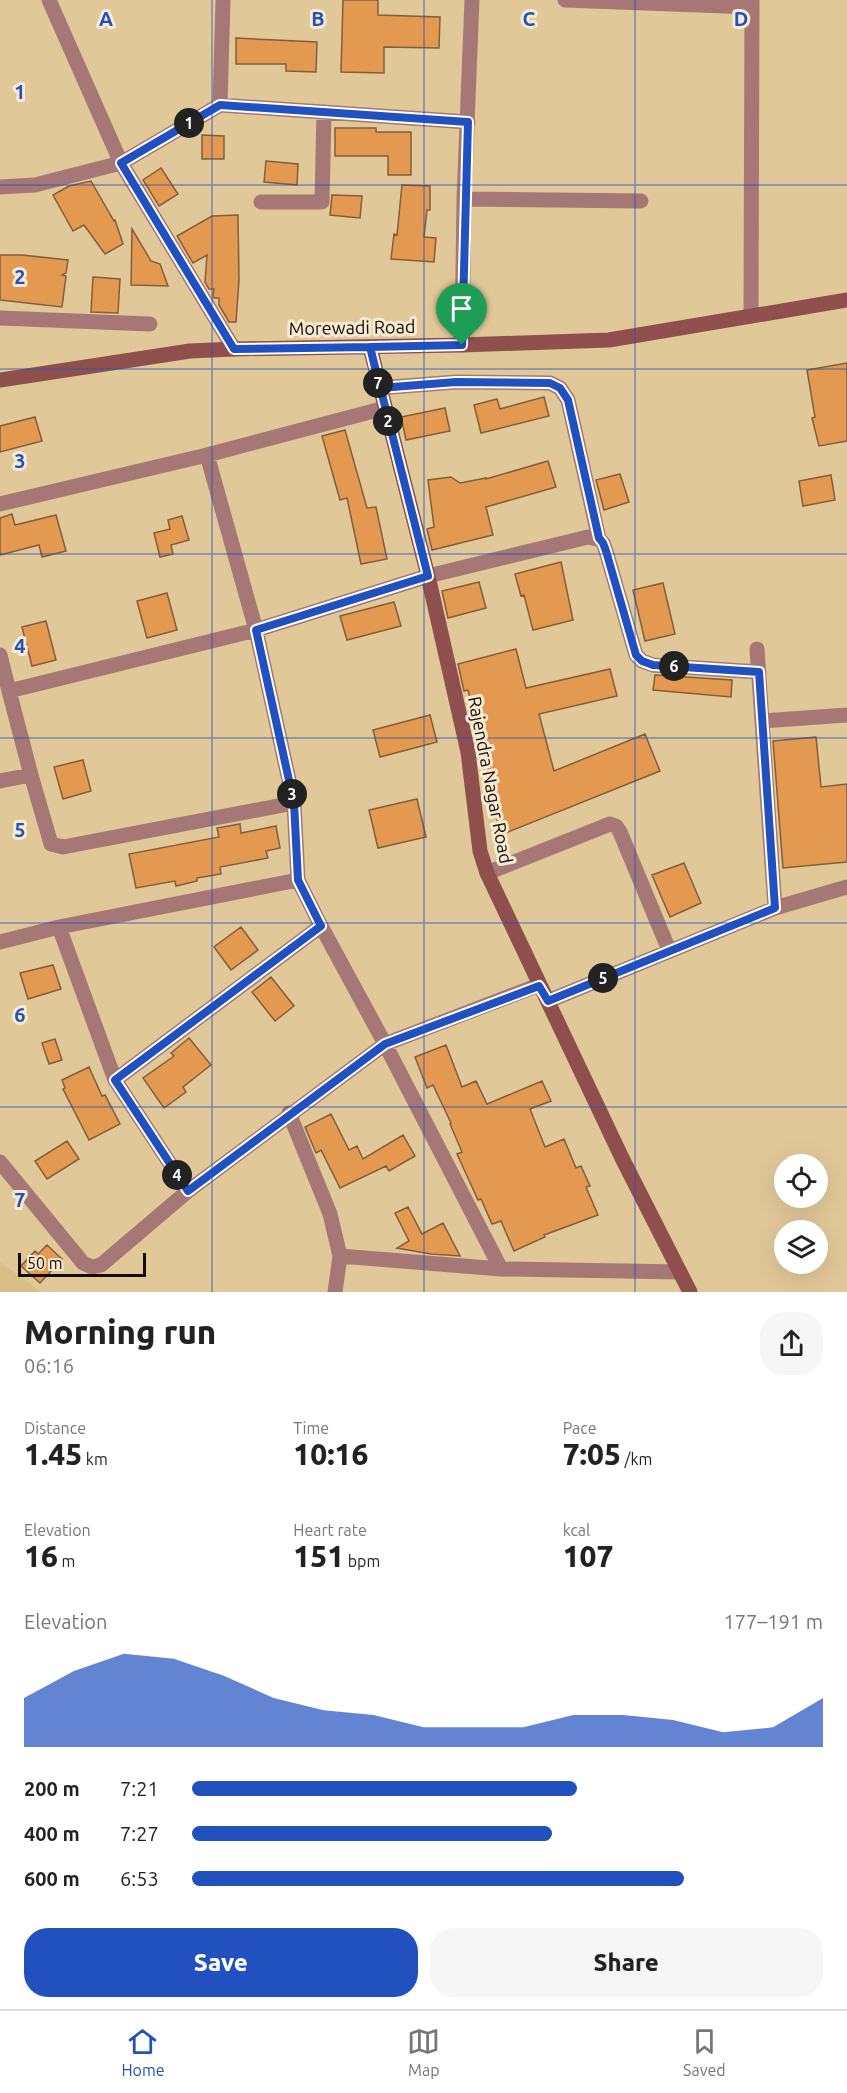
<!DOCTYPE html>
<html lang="en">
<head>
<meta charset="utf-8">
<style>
  :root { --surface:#fff; --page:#f6f6f6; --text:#222; --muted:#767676; --line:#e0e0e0; --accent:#2151bf }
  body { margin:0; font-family:Ubuntu,sans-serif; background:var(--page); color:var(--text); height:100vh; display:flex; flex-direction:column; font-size:22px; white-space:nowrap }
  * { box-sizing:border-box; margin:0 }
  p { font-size:20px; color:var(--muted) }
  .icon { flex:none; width:33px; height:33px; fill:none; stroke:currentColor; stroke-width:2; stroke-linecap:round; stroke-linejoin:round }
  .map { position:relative; height:1292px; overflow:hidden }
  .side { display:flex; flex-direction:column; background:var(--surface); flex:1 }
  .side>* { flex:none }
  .fabs { position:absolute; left:774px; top:1154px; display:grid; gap:12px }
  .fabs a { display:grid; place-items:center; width:54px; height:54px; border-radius:50%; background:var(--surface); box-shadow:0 6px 24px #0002; font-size:30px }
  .scale { position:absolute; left:18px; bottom:15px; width:128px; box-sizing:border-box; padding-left:6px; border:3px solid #150c00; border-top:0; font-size:16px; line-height:21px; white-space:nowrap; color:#150c00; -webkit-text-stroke:4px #f7ead3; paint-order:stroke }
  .pin { position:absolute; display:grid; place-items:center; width:51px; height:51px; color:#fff; margin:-62px -26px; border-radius:50% 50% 50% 0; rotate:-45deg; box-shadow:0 0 6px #0007 }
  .pin .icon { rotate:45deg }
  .km { position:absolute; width:30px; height:30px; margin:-15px; border-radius:50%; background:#222; color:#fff; font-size:16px; line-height:30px; text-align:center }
  .round { display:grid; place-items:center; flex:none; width:63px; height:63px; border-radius:24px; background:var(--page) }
  .summary { display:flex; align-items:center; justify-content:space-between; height:102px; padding:0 24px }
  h1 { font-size:33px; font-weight:800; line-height:45px }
  .stats { display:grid; grid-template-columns:repeat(3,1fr); gap:9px; height:102px; padding:6px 24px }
  .stats div { display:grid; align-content:center }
  .stats b { font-size:30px; font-weight:800 }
  .stats small { font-size:16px; font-weight:400 }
  .stats p { font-size:16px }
  .chart { height:168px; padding:12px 24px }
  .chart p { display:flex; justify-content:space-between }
  .chart svg { width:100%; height:108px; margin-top:6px; fill:var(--accent); opacity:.7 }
  .cta { display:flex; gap:12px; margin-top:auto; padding:12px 24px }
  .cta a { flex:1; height:69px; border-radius:24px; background:var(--accent); color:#fff; font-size:24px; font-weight:800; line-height:69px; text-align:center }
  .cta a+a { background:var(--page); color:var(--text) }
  ul { padding:0 24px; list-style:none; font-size:20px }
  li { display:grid; grid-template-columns:96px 72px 1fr; align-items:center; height:45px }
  li i { height:15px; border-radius:8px; background:var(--accent) }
  .tab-bar { display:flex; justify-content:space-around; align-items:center; height:84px; border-top:2px solid var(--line); background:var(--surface); font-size:16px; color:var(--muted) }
  .tab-bar a { display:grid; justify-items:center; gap:3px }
  .tab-bar .on { color:var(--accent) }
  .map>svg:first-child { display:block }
  .built { fill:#d9bd87 }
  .building { fill:#e49950; stroke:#825e3c; stroke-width:1.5 }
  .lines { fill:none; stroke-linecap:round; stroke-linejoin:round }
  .street { stroke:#a57876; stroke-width:15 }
  .secondary { stroke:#8f504d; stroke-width:15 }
  .route-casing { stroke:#fff; stroke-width:12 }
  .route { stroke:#2151bf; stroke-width:8 }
  .grid { fill:none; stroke:#2151bf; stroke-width:1.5; stroke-opacity:0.55 }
  .labels { text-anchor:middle; stroke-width:6; stroke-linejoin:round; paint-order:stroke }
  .street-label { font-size:18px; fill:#150c00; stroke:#f7ead3 }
  .grid-label { font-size:20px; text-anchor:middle; font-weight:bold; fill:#2151bf; stroke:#f7ead3; stroke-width:6; stroke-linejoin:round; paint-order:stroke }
</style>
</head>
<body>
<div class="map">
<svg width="847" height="1292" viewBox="0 0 847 1292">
  <rect width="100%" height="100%" fill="#e1c899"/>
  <path class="built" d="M0 1262 42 1292H0Z"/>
  <path class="building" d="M343 0H378V15L440 17 439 48 384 47V73L341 72Z
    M236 38 317 42 316 72 286 71V64H236Z
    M335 128H376V132H411V175H388V156H335Z
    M202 135 224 136V159H202Z
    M266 161 298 164 297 185 264 182Z
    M161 168 178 194 159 206 143 180Z
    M91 181 114 221 115 220 123 244 105 254 84 225 73 231 53 195 69 186Z
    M402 185 430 186V210H427L424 237 436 238 434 262 391 259 394 234 397 235Z
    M332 195 362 196 360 218 330 215Z
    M238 215 239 280 236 322H229L219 305V298H214L213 295 214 289H209L205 282 207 255 193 263 177 236 212 216Z
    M132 229 151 261 160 264 168 286 131 285Z
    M0 255H22L68 260 66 273 62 275 66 276 62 307 0 300Z
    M93 277 120 279 118 313 91 312Z
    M847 363V441L819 446 812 418 815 417 807 370Z
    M544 397 549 416 481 433 474 405 497 399 500 409Z
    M445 408 450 431 406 440 401 417Z
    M35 417 42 441 0 452V426Z
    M345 430 367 508 376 507 387 559 361 564 347 498 340 500 322 436Z
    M548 461 556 487 486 507 493 535 432 550 427 529 434 527 428 480 451 477 460 483 486 478V479Z
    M620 474 629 502 604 510 596 480Z
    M831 475 835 500 803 506 799 481Z
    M12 514 15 525 56 515 66 551 42 557 39 545 0 555V518Z
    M182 516 189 540 171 545 173 554 160 557 154 533 170 529 168 520Z
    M561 562 573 620 533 630 524 595 521 596 515 574Z
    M479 582 486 608 448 618 442 591Z
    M663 583 675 634 645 641 633 590Z
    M167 593 177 630 147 638 137 601Z
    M394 602 401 626 347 640 340 616Z
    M46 621 56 660 32 666 22 627Z
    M516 649 526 688 610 669 617 696 539 714 554 771 645 734 660 771 503 834 488 798 495 795 468 690 464 691 458 664Z
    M655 675 732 680 731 697 653 690Z
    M430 715 437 742 380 757 373 730Z
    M816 737 821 787 847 784V862L783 868 773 741Z
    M83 760 91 791 63 799 54 767Z
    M417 799 426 837 378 848 369 810Z
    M240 824 241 833 276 826 280 848 266 851 268 858 220 867 221 874 197 878V881L176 886 175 881 136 888 129 854 219 837 217 828Z
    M684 863 701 903 670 917 652 875Z
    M241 927 258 950 231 970 214 947Z
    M53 965 61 989 28 999 20 973Z
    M271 977 294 1006 275 1021 252 992Z
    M189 1038 211 1065 183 1087 186 1092 164 1108 143 1078 174 1056 171 1053Z
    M55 1039 62 1060 49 1064 42 1043Z
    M446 1045 462 1087 476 1081 487 1104 542 1081 551 1101 530 1109 545 1147 564 1139 576 1168 581 1166 590 1186 586 1187 598 1215 544 1235 545 1237 514 1251 501 1221 492 1224 481 1199 478 1200 457 1154 462 1152 450 1124 451 1123 433 1085 427 1088 415 1057Z
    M89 1067 102 1096 105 1095 120 1124 89 1140 63 1089 65 1088 62 1080Z
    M331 1114 349 1150 357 1146 363 1159 403 1135 415 1156 389 1171 386 1166 340 1188 321 1150 316 1153 305 1127Z
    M67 1141 79 1159 47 1179 35 1161Z
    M408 1207 422 1234 443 1223 460 1256 431 1254 397 1248 409 1241 395 1213Z
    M47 1245 62 1259 40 1283 21 1266 35 1251 38 1254Z"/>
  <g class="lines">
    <path class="street" d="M49 0 121 163 234 349
      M565 0 752 7
      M220 105 468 122
      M0 187 35 185 121 163 220 105 223 0
      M464 199 641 201
      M261 202H322L324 112
      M751 316 752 0
      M0 318 150 324
      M462 345 464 199 472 0
      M379 388 456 382 550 383 560 388 568 400 599 539 603 543 606 551 636 655 642 661 653 665 759 672
      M207 455 256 630 294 803 298 880
      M0 504 207 455 385 408
      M757 649 762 721
      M0 655 9 691
      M31 775 51 844 63 847 294 803
      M0 781 31 775 9 691 256 630 428 576 588 537 599 539
      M487 873 610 824 616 826 620 832 669 950
      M775 908 847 887
      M59 927 115 1080 188 1191
      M0 942 59 927 298 880 321 926 385 1044 501 1269
      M548 1001 775 908 762 721 847 715
      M115 1080 321 926
      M289 1113 330 1214 340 1256 335 1292
      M0 1162 83 1263 92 1267 101 1265 188 1191 385 1044 539 985
      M340 1256 501 1269 680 1272"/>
    <path class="secondary" d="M370 347 428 576 468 752 480 851 487 873 622 1158 690 1292
      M0 380 190 351 234 349 462 345 609 340 847 300"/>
  </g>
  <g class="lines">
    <defs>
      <path id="route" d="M462 345 468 122 220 105 121 163 234 349 370 347 428 576 256 630 294 803 298 880 321 926 115 1080 188 1191 385 1044 539 986 548 1001 775 908 759 672 653 665 642 661 636 655 606 551 603 543 599 538 568 400 560 388 550 383 456 382 380 388 370 347 462 345"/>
    </defs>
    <use href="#route" class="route-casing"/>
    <use href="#route" class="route"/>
  </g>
  <path class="grid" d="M212 0V1292M424 0V1292M635 0V1292M0 185H847M0 369H847M0 554H847M0 738H847M0 923H847M0 1107H847"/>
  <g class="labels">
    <g class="street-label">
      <text transform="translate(352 328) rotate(-1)" y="6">Morewadi Road</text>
      <text transform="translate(490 780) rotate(79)" y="6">Rajendra Nagar Road</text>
    </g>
  </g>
  <g class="grid-label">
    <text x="106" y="26">A</text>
    <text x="318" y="26">B</text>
    <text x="529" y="26">C</text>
    <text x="741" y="26">D</text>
    <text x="20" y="99">1</text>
    <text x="20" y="284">2</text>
    <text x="20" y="468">3</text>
    <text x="20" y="653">4</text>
    <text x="20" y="837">5</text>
    <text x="20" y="1022">6</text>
    <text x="20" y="1207">7</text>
  </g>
</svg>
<div class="fabs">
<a><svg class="icon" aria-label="locate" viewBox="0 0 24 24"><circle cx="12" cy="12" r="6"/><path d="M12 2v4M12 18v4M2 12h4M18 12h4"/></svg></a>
<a><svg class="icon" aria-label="layers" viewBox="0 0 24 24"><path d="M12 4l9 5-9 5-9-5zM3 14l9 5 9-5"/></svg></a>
</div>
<div class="scale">50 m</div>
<div class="pin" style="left:462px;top:345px;background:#1e9e55"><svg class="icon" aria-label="arrive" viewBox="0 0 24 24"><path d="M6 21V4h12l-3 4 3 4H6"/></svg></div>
<b class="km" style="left:189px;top:123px">1</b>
<b class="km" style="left:388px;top:421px">2</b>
<b class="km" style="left:292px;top:794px">3</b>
<b class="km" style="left:177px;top:1175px">4</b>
<b class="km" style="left:603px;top:978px">5</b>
<b class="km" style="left:674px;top:666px">6</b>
<b class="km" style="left:378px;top:383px">7</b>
</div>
<section class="side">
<div class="summary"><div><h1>Morning run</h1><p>06:16</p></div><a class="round"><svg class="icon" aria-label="share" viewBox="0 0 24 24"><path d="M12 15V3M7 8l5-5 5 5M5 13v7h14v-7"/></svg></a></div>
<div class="stats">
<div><p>Distance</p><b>1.45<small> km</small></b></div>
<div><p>Time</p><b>10:16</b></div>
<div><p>Pace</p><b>7:05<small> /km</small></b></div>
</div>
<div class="stats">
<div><p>Elevation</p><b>16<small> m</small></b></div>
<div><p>Heart rate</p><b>151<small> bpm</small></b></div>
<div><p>kcal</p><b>107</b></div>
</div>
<div class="chart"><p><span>Elevation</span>177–191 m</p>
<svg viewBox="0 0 160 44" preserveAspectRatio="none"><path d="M0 44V24L10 13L20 6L30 8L40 15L50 24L60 29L70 31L80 36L90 36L100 36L110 31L120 31L130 33L140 38L150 36L160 24V44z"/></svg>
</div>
<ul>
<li><b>200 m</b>7:21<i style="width:61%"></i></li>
<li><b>400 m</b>7:27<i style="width:57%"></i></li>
<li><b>600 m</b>6:53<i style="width:78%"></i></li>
</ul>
<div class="cta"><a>Save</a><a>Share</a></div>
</section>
<nav class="tab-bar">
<a class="on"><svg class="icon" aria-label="home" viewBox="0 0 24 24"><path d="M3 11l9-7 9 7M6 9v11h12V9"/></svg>Home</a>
<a><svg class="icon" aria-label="map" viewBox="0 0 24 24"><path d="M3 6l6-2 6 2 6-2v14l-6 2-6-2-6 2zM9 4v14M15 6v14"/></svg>Map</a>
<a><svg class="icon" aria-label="saved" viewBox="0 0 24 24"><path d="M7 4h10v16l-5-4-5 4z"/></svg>Saved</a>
</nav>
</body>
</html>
